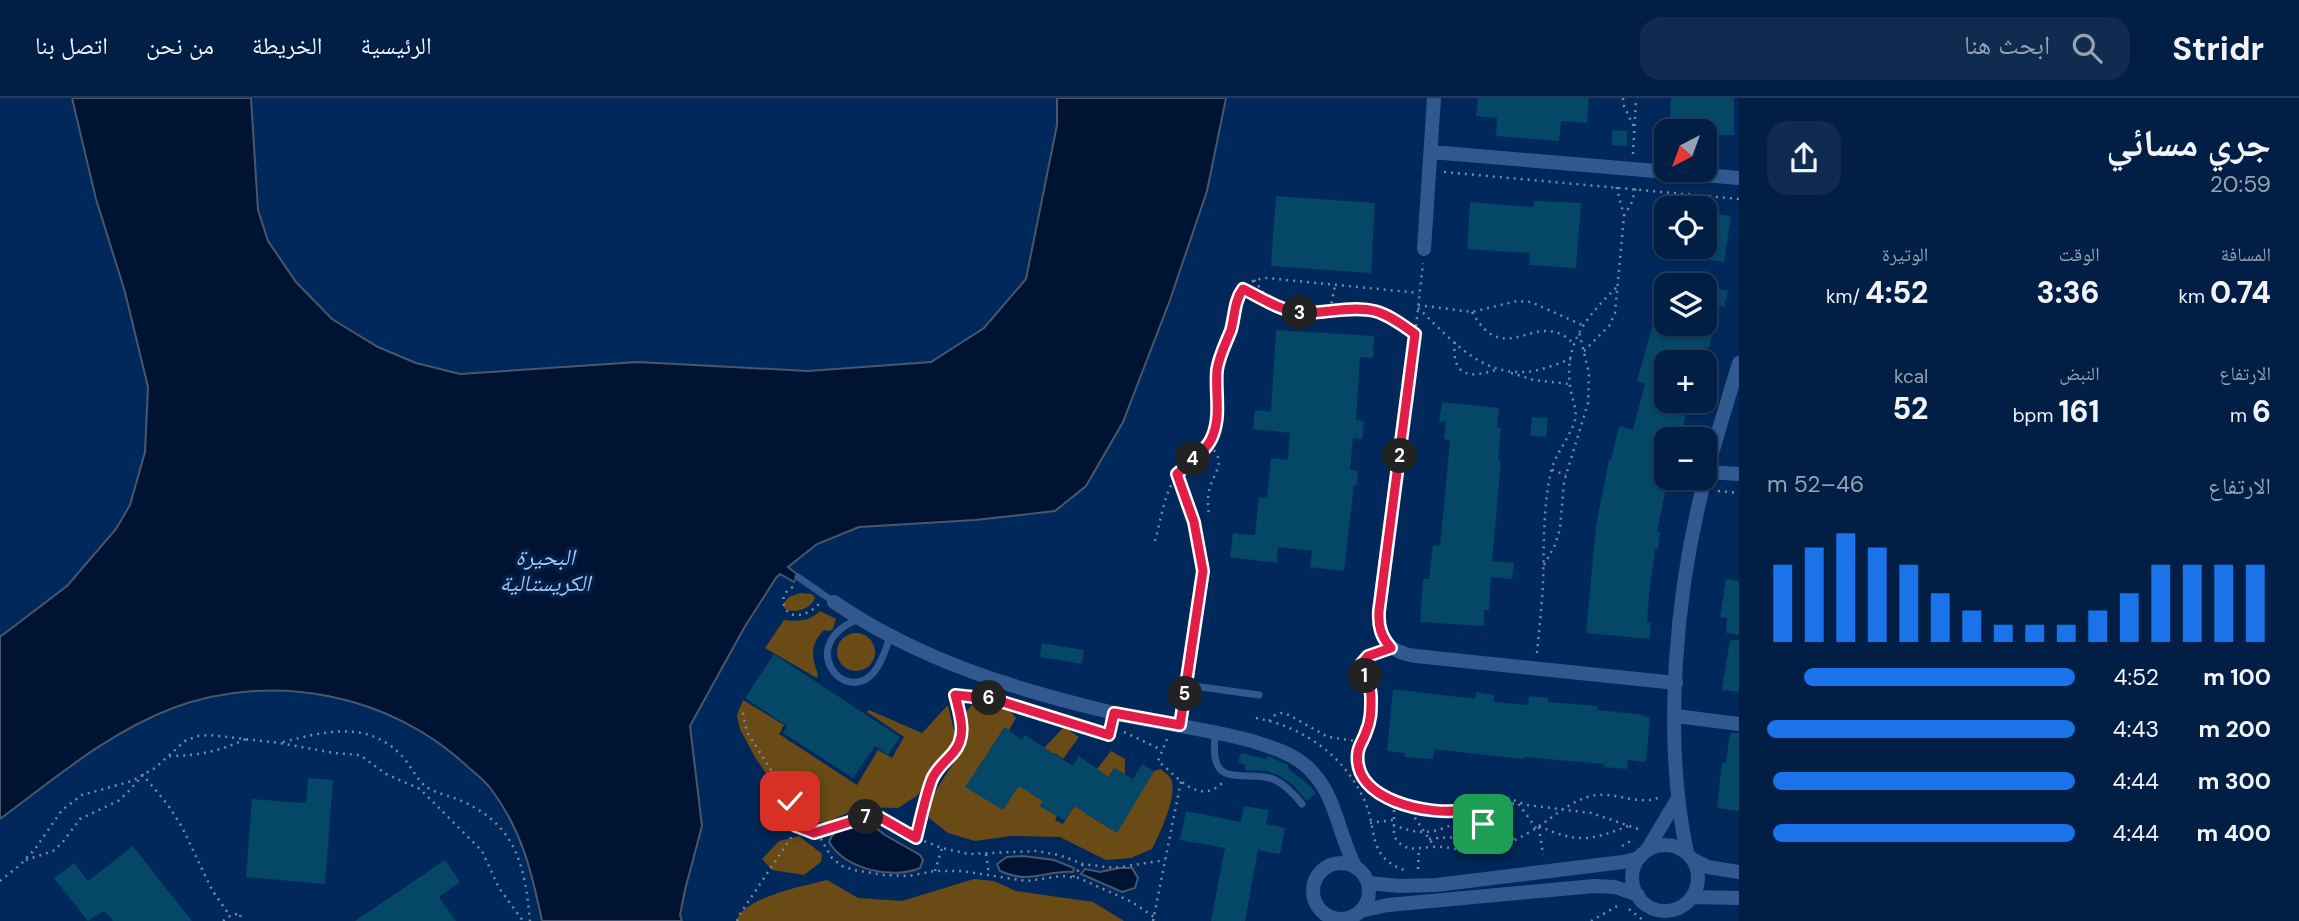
<!DOCTYPE html>
<html lang="ar">
<head>
<meta charset="utf-8">
<style>
  :root { --surface:#011e44; --page:#0f2b4f; --text:#f1f3f6; --muted:#96a2b2; --line:#233c5d; --accent:#1a73e8 }
  body { margin:0; font-family:"DM Sans","Noto Naskh Arabic",sans-serif; background:var(--page); color:var(--text); direction:rtl; height:100vh; display:flex; flex-direction:column; font-size:26px; white-space:nowrap }
  * { box-sizing:border-box; margin:0 }
  p { font-size:23px; color:var(--muted) }
  .icon { flex:none; width:38px; height:38px; fill:none; stroke:currentColor; stroke-width:2; stroke-linecap:round; stroke-linejoin:round }
  .map { position:relative; flex:1; overflow:hidden; direction:ltr }
  .details { display:flex; flex-direction:column; background:var(--surface); width:560px }
  .details>* { flex:none }
  .needle { width:46px; rotate:221deg }
  .buttons { position:absolute; left:1654px; top:21px; display:grid; gap:14px }
  .buttons a { display:grid; place-items:center; width:63px; height:63px; border-radius:14px; background:var(--surface); box-shadow:0 2px 5px #0004,0 0 0 2px var(--line); font-size:35px }
  .pin { position:absolute; display:grid; place-items:center; width:60px; height:60px; color:#fff; margin:-30px; border-radius:14px; box-shadow:0 4px 10px #0006 }
  .km { position:absolute; width:35px; height:35px; margin:-18px; border-radius:50%; background:#222; color:#fff; font-size:19px; line-height:35px; text-align:center }
  .round { display:grid; place-items:center; flex:none; width:74px; height:74px; border-radius:21px; background:var(--page) }
  .overview { display:flex; align-items:center; justify-content:space-between; height:119px; padding:0 28px }
  h1 { font-size:38px; font-weight:800; line-height:52px }
  .metrics { display:grid; grid-template-columns:repeat(3,1fr); gap:10px; height:119px; padding:7px 28px }
  .metrics div { display:grid; align-content:center }
  .metrics b { font-size:30px; font-weight:800 }
  .metrics small { font-size:19px; font-weight:400 }
  .metrics p { font-size:19px }
  .chart { height:196px; padding:14px 28px }
  .chart p { display:flex; justify-content:space-between }
  .chart svg { width:100%; height:126px; margin-top:7px; stroke:var(--accent); stroke-width:6 }
  ul { padding:0 28px; list-style:none; font-size:23px }
  li { display:grid; grid-template-columns:112px 84px 1fr; align-items:center; height:52px }
  li i { height:18px; border-radius:9px; background:var(--accent) }
  header { display:flex; align-items:center; gap:42px; box-sizing:border-box; height:98px; padding:0 35px; background:var(--surface); border-bottom:2px solid var(--line) }
  header strong { font-size:33px }
  nav { display:flex; gap:38px; margin-inline-start:auto; font-size:24px }
  .search { width:490px; height:63px; background:var(--page); display:flex; align-items:center; gap:18px; box-sizing:border-box; padding:0 24px; border-radius:21px; color:var(--muted); font-size:26px }
  main { display:flex; flex:1; min-height:0 }
  .map>svg:first-child { display:block }
  .green { fill:#6a4b16 }
  .water { fill:#001332; stroke:#48566e; stroke-width:2 }
  .building { fill:#044766 }
  .lines { fill:none; stroke-linecap:round; stroke-linejoin:round }
  .path { stroke:#748aa7; stroke-width:2.5; stroke-dasharray:2 5; stroke-linecap:butt }
  .lane { stroke:#32598f; stroke-width:7 }
  .street { stroke:#32598f; stroke-width:14 }
  .route-casing { stroke:#fff; stroke-width:14 }
  .route { stroke:#e11d48; stroke-width:9 }
  .labels { text-anchor:middle; stroke-width:7; stroke-linejoin:round; paint-order:stroke }
  .water-label { font-size:23px; font-style:italic; fill:#a4c6f8; stroke:#031f45 }
</style>
</head>
<body>
<header>
<strong>Stridr</strong>
<div class="search"><svg class="icon" aria-label="search" viewBox="0 0 24 24"><circle cx="10" cy="10" r="6"/><path d="M15 15l6 6"/></svg>ابحث هنا</div>
<nav><a>الرئيسية</a><a>الخريطة</a><a>من نحن</a><a>اتصل بنا</a></nav>
</header>
<main>
<section class="details">
<div class="overview"><div><h1>جري مسائي</h1><p>20:59</p></div><a class="round"><svg class="icon" aria-label="share" viewBox="0 0 24 24"><path d="M12 15V3M7 8l5-5 5 5M5 13v7h14v-7"/></svg></a></div>
<div class="metrics">
<div><p>المسافة</p><b>0.74<small> km</small></b></div>
<div><p>الوقت</p><b>3:36</b></div>
<div><p>الوتيرة</p><b>4:52<small> /km</small></b></div>
</div>
<div class="metrics">
<div><p>الارتفاع</p><b>6<small> m</small></b></div>
<div><p>النبض</p><b>161<small> bpm</small></b></div>
<div><p>kcal</p><b>52</b></div>
</div>
<div class="chart"><p><span>الارتفاع</span>46–52 m</p>
<svg viewBox="0 0 160 44" preserveAspectRatio="none"><path d="M5 44V17M15 44V11M25 44V6M35 44V11M45 44V17M55 44V27M65 44V33M75 44V38M85 44V38M95 44V38M105 44V33M115 44V27M125 44V17M135 44V17M145 44V17M155 44V17"/></svg>
</div>
<ul>
<li><b>100 m</b>4:52<i style="width:88%"></i></li>
<li><b>200 m</b>4:43<i style="width:100%"></i></li>
<li><b>300 m</b>4:44<i style="width:98%"></i></li>
<li><b>400 m</b>4:44<i style="width:98%"></i></li>
</ul>
</section>
<div class="map">
<svg width="1739" height="823" viewBox="0 0 1739 823">
  <rect width="100%" height="100%" fill="#01285a"/>
  <path class="green" d="M800 495 812 496 815 500C810 511 797 516 785 511L783 506 789 499Z
    M820 513 836 521 833 531 829 533 824 532C810 546 811 559 818 576L817 580 765 550 784 522C798 524 810 523 820 513Z
    M837 554a19 19 0 1 1 38 0a19 19 0 1 1-38 0Z
    M743 602 784 627 779 636 857 687 878 652 892 660 904 639 867 614 869 612 922 635 948 607 956 641 918 697 898 710 861 709 827 724 810 725 788 706 756 661 740 631 737 617Z
    M973 606C990 606 1005 604 1016 620L1009 632 1004 630 966 689 1044 650 1064 629 1079 639 1063 661 1055 655 1030 695 1043 703 1040 708 1057 718 1055 722 1063 726 1097 671 1111 653 1125 661V677L1114 670 1086 716 1116 734 1154 673 1161 671C1165 675 1171 678 1172 684 1176 701 1160 736 1152 751L1131 760 1106 762 1060 739 1011 738 975 743 948 735 929 720 931 700 963 650V617Z
    M799 738 822 756 821 764 804 777 772 772 762 761 779 743Z
    M974 781 994 783 1016 793 1093 804 1124 823H736C744 799 804 788 827 782L858 800 902 803Z"/>
  <path class="water" d="M72 0H251L258 112 268 143 296 184 332 221 378 249 416 265 460 276 638 264 808 273 931 264 984 230 1026 181 1057 27V0H1226L1207 93 1170 202 1123 324 1086 388 1055 413 975 422 859 429 817 446 788 469 798 477 794 484 780 476 776 480 744 530 690 628 702 728 685 792 680 817 682 823H542C532 775 522 732 491 691 485 683 476 676 468 669 391 596 273 573 173 610 109 634 54 681 0 721V539L67 488 116 431 130 407 145 354 148 289 125 194 96 101Z
    M868 724 885 737 920 757 923 762 920 770C892 782 845 771 829 744 834 728 852 725 868 724Z
    M1023 758 1054 762 1074 770 1073 774C1045 772 1031 787 1000 773L997 766 1007 759Z
    M1119 770H1132L1138 780 1135 790 1122 794 1081 776 1085 771 1100 774Z"/>
  <path class="building" d="M1478 0H1589L1587 25 1561 23 1559 43 1496 38 1497 20 1476 18Z
    M1671 0H1734V37H1704V33H1670Z
    M1612 32 1627 33V48L1612 47Z
    M1276 98 1375 105 1371 175 1271 168Z
    M1534 103 1581 105 1576 170 1529 167 1530 155 1467 151 1470 104 1533 109Z
    M1704 114 1731 118 1724 164 1672 157 1673 149H1704Z
    M1704 187 1728 193 1724 209 1720 207 1709 249H1705L1701 264H1666V306L1687 311 1680 341H1666V380H1668L1657 434H1660L1658 451H1655L1649 496 1647 525H1651L1649 541 1586 535 1596 428 1609 362H1611L1619 328 1633 332 1645 286 1637 283 1662 194 1666 195V226H1704Z
    M1276 232 1374 238 1373 260 1360 259 1356 322 1364 323 1362 341 1353 340 1350 372 1358 373 1357 387H1354L1344 473 1310 469 1312 453 1278 449 1277 465 1230 459 1233 435 1255 437 1259 399 1267 400 1271 360 1288 362 1290 335 1253 331 1255 312 1271 314Z
    M1442 304 1499 310 1497 329 1501 330 1498 362 1501 363 1492 463 1514 465 1512 481 1491 479 1489 512H1484V528L1420 524 1423 481H1429L1433 447 1440 448 1443 418 1450 342 1444 341 1446 324 1439 323Z
    M1532 319 1548 320 1546 339 1530 338Z
    M1726 481 1739 483V537L1726 535 1727 520 1720 519Z
    M1730 542H1739V594L1722 592Z
    M1042 545 1084 552 1082 566 1040 559Z
    M774 556 900 639 888 657 875 648 853 680 783 635 787 628 745 600Z
    M1393 591 1475 601 1476 594 1494 597V604L1528 607 1529 598 1548 600V604L1597 608V612L1645 617V619H1650L1646 664 1628 662 1627 671 1604 669V666L1524 659 1523 661 1434 651 1433 661 1405 659V655L1387 653Z
    M1005 629 1021 642 1025 637 1073 668 1079 658 1109 679 1114 670 1133 681 1142 666 1154 673 1117 735 1074 708 1065 722 1040 708 1043 703 1019 688 1003 712 965 689Z
    M1730 635H1739V713L1717 710 1722 665H1726Z
    M1241 655 1265 661 1268 658 1288 667 1289 671 1312 690 1316 695 1307 703 1293 687 1280 678 1267 673 1245 672V667L1238 664Z
    M308 680 333 682 325 786 246 779 252 701 306 705Z
    M1244 708 1269 712 1266 726 1285 730 1280 756 1258 752 1245 823H1211L1225 750 1180 742 1186 713 1241 724Z
    M133 748 161 784 192 823H113L104 813 88 823 54 780 74 765 88 783Z
    M445 762 460 784 439 799 456 823H355Z"/>
  <g class="lines">
    <path class="path" d="M1623 0 1624 8 1634 29
      M1633 56 1636 0
      M1444 74 1739 101
      M1624 118 1632 104 1636 89
      M1254 182 1269 202
      M1243 191C1258 198 1275 209 1292 214 1303 217 1313 214 1324 213 1369 208 1379 209 1415 236
      M1418 207 1472 214 1517 203 1531 204 1582 227
      M1418 210C1448 238 1478 276 1523 274 1539 274 1556 266 1571 261
      M1330 212 1335 188
      M1472 214C1506 274 1535 208 1573 245
      M1455 244C1451 279 1470 281 1498 271
      M1584 253 1609 228 1615 215 1624 118 1616 87
      M1413 256 1423 165
      M1511 275 1534 282 1569 286
      M1209 347C1227 364 1216 370 1210 389 1207 399 1208 409 1209 418
      M1552 372 1566 377
      M1177 376 1194 424 1201 457
      M1718 393 1739 395
      M1155 443C1161 422 1164 395 1177 377 1190 359 1212 351 1216 327 1219 309 1215 291 1217 273 1219 255 1230 240 1233 222 1236 212 1235 199 1242 191 1249 184 1256 181 1266 180L1419 195
      M1544 467 1555 447 1560 431 1564 384 1588 305 1589 275 1579 234
      M793 489C781 495 780 507 790 516 802 519 811 514 819 506
      M1537 555C1539 532 1542 508 1543 485 1544 448 1543 410 1551 373 1556 355 1568 342 1574 325 1579 312 1571 301 1570 288 1564 243 1589 216 1619 187
      M1375 556 1364 561 1361 567V573L1371 591V617L1358 655 1359 667 1370 687 1387 701 1407 708 1453 714 1464 712 1493 698H1502L1527 707 1591 715 1641 732
      M948 597H972L993 601 1109 637 1110 629
      M1256 620C1305 629 1347 660 1366 706 1377 734 1368 759 1404 772
      M1269 623 1275 617 1282 615 1289 617 1328 639 1362 644
      M1124 634 1162 652
      M1167 641 1158 663C1177 678 1198 708 1222 685
      M283 644C323 634 365 622 399 655 409 664 415 679 425 688 436 696 452 698 464 704 518 729 525 771 530 823
      M169 658C198 658 220 653 246 641
      M1394 705V738C1404 755 1415 750 1432 749 1450 747 1466 757 1485 753 1503 749 1525 738 1539 728 1556 717 1571 703 1591 698 1614 692 1638 709 1660 699
      M1407 708 1434 748
      M1475 724 1503 707 1518 705 1536 730
      M1370 725 1393 722
      M1393 727C1409 733 1424 737 1441 731 1451 728 1457 723 1468 723 1484 724 1500 734 1514 741
      M796 728 814 735 821 741 832 760 842 768 854 772 884 777 908 778 935 773H962L1026 783 1062 778 1079 780 1132 804 1154 819
      M1539 728C1576 745 1591 743 1628 728
      M1539 729 1543 757
      M814 735 869 718 881 720 916 740 942 750 969 756 1036 753 1059 757 1083 766 1115 770 1165 762
      M916 740C921 721 924 699 932 681 937 671 945 664 953 656 968 639 960 618 955 598
      M1429 741C1454 738 1472 739 1494 750
      M1622 748 1634 741
      M986 756 989 776
      M26 762 53 753 62 745 80 721 118 703 127 695 143 677 168 707 182 729 212 792 230 818
      M1418 771 1419 751
      M935 773 942 750
      M1073 779 1083 766
      M0 783 20 767 35 751 62 712 82 697 132 683 155 670 185 643 197 638 209 637 280 645 334 655 360 657 386 676 420 691 482 753 499 790 523 823
      M1629 811 1644 823
      M223 823 230 818 240 815 241 823
      M737 823 740 816 794 735 797 719 795 710 747 634 742 611
      M1153 823 1181 683
      M1591 823 1619 807"/>
    <path class="lane" d="M798 479 834 504
      M859 521C794 546 845 609 874 574 882 565 886 550 890 539
      M1187 587 1259 597
      M1215 634C1215 645 1212 662 1220 671 1228 682 1258 675 1273 681 1285 686 1294 696 1302 706"/>
    <path class="street" d="M1431 54 1739 80
      M1424 151 1434 0
      M1411 269 1379 513C1378 541 1389 555 1416 558L1676 585
      M1707 374 1739 376
      M834 504C917 561 1013 591 1110 614 1157 626 1205 630 1252 643 1271 649 1289 654 1305 667 1337 694 1337 735 1356 770
      M1676 618 1739 626
      M1180 627 1203 473
      M1632 780a33 33 0 1 1 66 0a33 33 0 1 1-66 0Z
      M1647 752 1678 700
      M1687 755C1662 637 1676 489 1707 373 1717 337 1728 301 1739 265
      M1692 761 1708 769 1739 774
      M1313 793a28 28 0 1 1 56 0a28 28 0 1 1-56 0Z
      M1368 785 1400 788 1436 787 1623 764 1639 760 1642 756
      M1692 799 1739 800
      M1360 813 1388 807 1594 788 1615 789 1638 797"/>
  </g>
  <g class="lines">
    <defs>
      <path id="route" d="M790 703 797 719 796 728 814 735 869 718 881 720 916 740C921 721 925 699 932 681 937 670 945 664 953 655 968 638 960 617 955 597L993 601 1109 637 1114 615 1180 627 1203 473 1194 424 1177 376C1189 365 1208 352 1213 337 1221 317 1215 293 1217 272 1219 258 1226 245 1231 232 1235 218 1234 203 1243 191 1260 199 1279 212 1297 214 1308 216 1319 214 1330 213 1372 208 1381 211 1415 236L1379 513C1378 529 1381 538 1391 550L1368 558 1361 566C1361 579 1372 584 1371 602 1371 613 1371 623 1366 634 1364 641 1359 647 1358 654 1351 703 1430 718 1464 712L1466 723 1483 726"/>
    </defs>
    <use href="#route" class="route-casing"/>
    <use href="#route" class="route"/>
  </g>
  <g class="labels">
    <g class="water-label">
      <text x="545" y="467">البحيرة<tspan x="545" dy="26">الكريستالية</tspan></text>
    </g>
  </g>
</svg>
<div class="buttons">
<a><svg class="needle" viewBox="-14 -14 28 28"><path d="M0-13l5 13h-10z" fill="#e53935"/><path d="M0 13l5-13h-10z" fill="#96a2b2"/></svg></a>
<a><svg class="icon" aria-label="locate" viewBox="0 0 24 24"><circle cx="12" cy="12" r="6"/><path d="M12 2v4M12 18v4M2 12h4M18 12h4"/></svg></a>
<a><svg class="icon" aria-label="layers" viewBox="0 0 24 24"><path d="M12 4l9 5-9 5-9-5zM3 14l9 5 9-5"/></svg></a>
<a>+</a>
<a>−</a>
</div>
<div class="pin" style="left:1483px;top:726px;background:#1e9e55"><svg class="icon" aria-label="arrive" viewBox="0 0 24 24"><path d="M6 21V4h12l-3 4 3 4H6"/></svg></div>
<div class="pin" style="left:790px;top:703px;background:#d93025"><svg class="icon" aria-label="check" viewBox="0 0 24 24"><path d="M5 12l5 5 9-10"/></svg></div>
<b class="km" style="left:1365px;top:578px">1</b>
<b class="km" style="left:1400px;top:358px">2</b>
<b class="km" style="left:1300px;top:215px">3</b>
<b class="km" style="left:1193px;top:361px">4</b>
<b class="km" style="left:1185px;top:596px">5</b>
<b class="km" style="left:989px;top:600px">6</b>
<b class="km" style="left:866px;top:719px">7</b>
</div>
</main>
</body>
</html>
